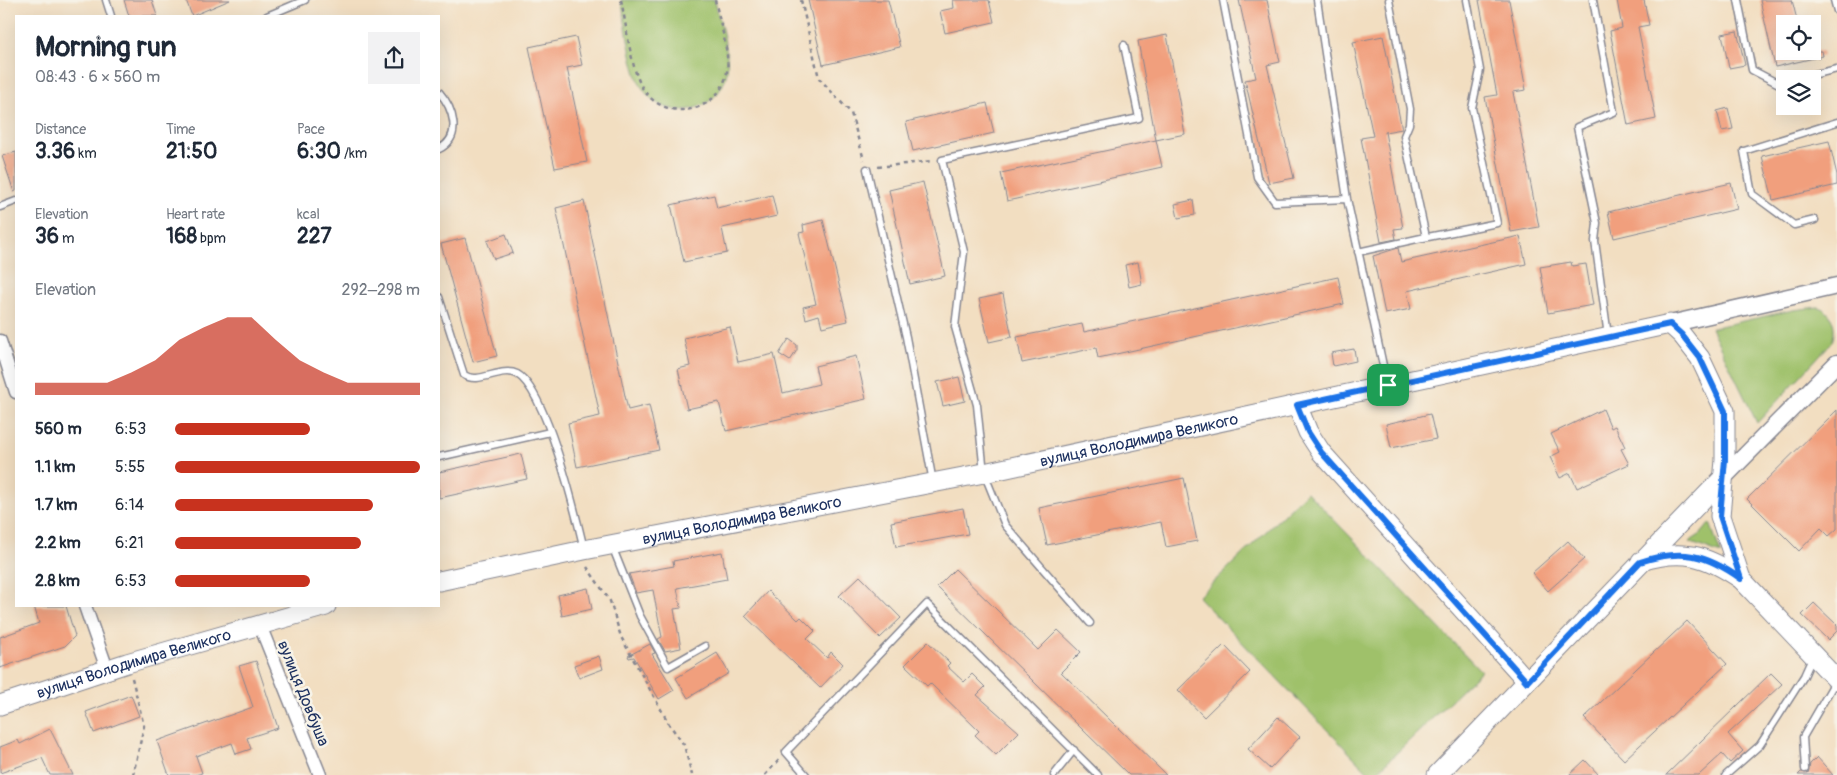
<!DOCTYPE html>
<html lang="en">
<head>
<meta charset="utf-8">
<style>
  :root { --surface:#fff; --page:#f2f2f3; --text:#1f2937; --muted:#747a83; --accent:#c8321e }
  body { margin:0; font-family:Pangolin,sans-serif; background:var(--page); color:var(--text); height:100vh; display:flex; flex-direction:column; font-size:19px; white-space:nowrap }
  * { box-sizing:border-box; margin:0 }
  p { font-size:16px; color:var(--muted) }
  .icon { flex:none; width:28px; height:28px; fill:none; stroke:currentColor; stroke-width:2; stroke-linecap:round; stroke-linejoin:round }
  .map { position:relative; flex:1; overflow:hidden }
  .side { position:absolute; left:15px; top:15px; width:425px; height:592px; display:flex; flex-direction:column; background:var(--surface); border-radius:0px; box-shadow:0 5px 20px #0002 }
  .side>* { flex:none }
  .fabs { position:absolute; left:1776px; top:15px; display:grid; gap:10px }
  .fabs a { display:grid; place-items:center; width:45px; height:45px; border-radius:0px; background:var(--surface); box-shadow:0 5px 20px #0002; font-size:25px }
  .pin { position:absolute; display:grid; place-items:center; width:42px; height:42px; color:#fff; margin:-21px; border-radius:10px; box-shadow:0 2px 8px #0006 }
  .round { display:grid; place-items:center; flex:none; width:52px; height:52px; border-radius:0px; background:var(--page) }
  .summary { display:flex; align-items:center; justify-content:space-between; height:85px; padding:0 20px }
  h1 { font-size:28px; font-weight:700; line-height:38px }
  .metrics { display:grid; grid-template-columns:repeat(3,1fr); gap:8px; height:85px; padding:5px 20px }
  .metrics div { display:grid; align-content:center }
  .metrics b { font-size:21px; font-weight:700 }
  .metrics small { font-size:14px; font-weight:400 }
  .metrics p { font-size:14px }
  .chart { height:140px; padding:10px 20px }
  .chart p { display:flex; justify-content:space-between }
  .chart svg { width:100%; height:90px; margin-top:5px; fill:var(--accent); opacity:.7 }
  ul { padding:0 20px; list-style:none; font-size:16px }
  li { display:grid; grid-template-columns:80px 60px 1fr; align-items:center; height:38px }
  li i { height:12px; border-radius:6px; background:var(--accent) }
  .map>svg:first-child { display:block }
  .green { fill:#9fc16a; stroke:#5d7864 }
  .building { fill:#f19f7d }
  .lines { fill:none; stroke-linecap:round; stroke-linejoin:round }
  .service-casing { stroke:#868690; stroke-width:9 }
  .minor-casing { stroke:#868690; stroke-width:15 }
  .tertiary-casing { stroke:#868690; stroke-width:19 }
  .secondary-casing { stroke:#868690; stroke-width:21 }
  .path { stroke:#868690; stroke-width:2.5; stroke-dasharray:4 4; stroke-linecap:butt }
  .service { stroke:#fff; stroke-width:6 }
  .minor { stroke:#fff; stroke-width:12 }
  .tertiary { stroke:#fff; stroke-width:16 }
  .secondary { stroke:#fff; stroke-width:19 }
  .route-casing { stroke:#fff; stroke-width:10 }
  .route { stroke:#1a73e8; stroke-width:6 }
  .labels { text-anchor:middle; stroke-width:5; stroke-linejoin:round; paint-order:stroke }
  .street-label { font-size:16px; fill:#1b2f5e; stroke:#f7f3e8 }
</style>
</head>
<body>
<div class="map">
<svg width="1837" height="775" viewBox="0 0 1837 775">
  <rect width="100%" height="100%" fill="#f7f3e8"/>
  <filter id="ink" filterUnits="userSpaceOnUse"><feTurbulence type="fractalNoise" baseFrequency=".02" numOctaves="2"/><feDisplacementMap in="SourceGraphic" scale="10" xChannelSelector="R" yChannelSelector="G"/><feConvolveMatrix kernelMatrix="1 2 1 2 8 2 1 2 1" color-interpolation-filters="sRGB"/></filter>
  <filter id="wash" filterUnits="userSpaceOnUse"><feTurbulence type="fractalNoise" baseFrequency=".0096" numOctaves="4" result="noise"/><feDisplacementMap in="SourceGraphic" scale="20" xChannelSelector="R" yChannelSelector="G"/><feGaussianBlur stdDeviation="1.12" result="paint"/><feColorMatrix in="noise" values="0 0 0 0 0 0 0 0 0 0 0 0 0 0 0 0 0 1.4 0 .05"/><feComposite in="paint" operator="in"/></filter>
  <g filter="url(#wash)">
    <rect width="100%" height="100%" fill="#f2dec1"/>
    <path class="green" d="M621 0H715C719 20 730 52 727 72 720 113 666 124 643 89 631 72 626 22 621 0Z
      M1818 307C1833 311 1837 328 1832 342L1757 423 1711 328 1793 310Z
      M1307 492 1481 671 1374 775H1371L1198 597Z
      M1710 523 1721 554 1689 542 1701 534Z"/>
    <g id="blocks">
      <path class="building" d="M124 0H152L157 16H129Z
        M186 0H230L192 16Z
        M808 0H888L900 47 823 65Z
        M953 0H989L994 22 945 33 940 11 954 8Z
        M1239 0H1267L1280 62 1267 65 1294 178 1269 183 1245 80 1256 78Z
        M1479 0H1509L1526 90 1513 92 1539 227 1511 232 1485 97 1497 95Z
        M1617 0H1644L1649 25 1638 27 1656 119 1628 125 1610 31 1622 28Z
        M1760 0H1792L1798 24H1785V51H1822L1823 56 1775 67Z
        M1737 31 1745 65 1729 68 1722 34Z
        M1167 35 1185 134 1156 140 1138 41Z
        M1383 36 1402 129 1385 132 1403 228 1394 229 1396 239 1381 242 1361 138 1373 136 1353 42Z
        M576 37 582 65 567 68 587 162 555 168 529 47Z
        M987 103 994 133 913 151 906 122Z
        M1728 108 1733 129 1722 131 1717 111Z
        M1156 140 1162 167 1007 201 1001 173Z
        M1829 141 1837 175V185L1773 200 1762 156Z
        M16 152V191L14 192 2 156Z
        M923 182 945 276 910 284 889 190Z
        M1731 183 1737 209 1614 238 1608 212Z
        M714 195 717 208 772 195 777 216 722 228 727 253 684 262 671 205Z
        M1193 200 1195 215 1178 218 1175 204Z
        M584 201 628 410 649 405 659 450 577 467 568 423 600 416 556 208Z
        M823 220 848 321 822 327 819 315 806 319 803 307 816 304 799 233 804 232 803 225Z
        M506 234 513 253 494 259 487 241Z
        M1520 236 1526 264 1407 291 1411 309 1385 314 1373 256 1398 248 1401 262Z
        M465 238 497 356 473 362 441 244Z
        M1138 262 1142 284 1129 287 1125 265Z
        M1571 262 1572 266 1586 264 1593 305 1548 313 1540 267Z
        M1338 277 1344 304 1098 358 1096 348 1022 363 1017 337 1082 324 1084 332Z
        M1003 294 1012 337 989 342 979 299Z
        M730 327 738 362 774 354 783 393 819 384 815 366 856 356 866 399 726 431 719 402 687 409 678 369 690 366 684 338Z
        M789 339 797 345V350L790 361 779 354Z
        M1354 349 1356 361 1333 366 1331 353Z
        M959 377 965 401 943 406 937 382Z
        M1603 409 1611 428 1615 426 1625 447 1621 449 1629 464 1577 488 1570 473 1560 478 1550 457 1560 452 1551 434Z
        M1837 410V529L1829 536 1821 528 1799 551 1747 499Z
        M1430 414 1436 439 1391 448 1386 424Z
        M521 454 527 479 439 498V472Z
        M1184 478 1197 541 1166 547 1161 522 1047 545 1039 508Z
        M963 508 968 534 896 547 891 522Z
        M1568 541 1584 559 1548 591 1532 573Z
        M722 552 727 579 677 588 681 608 674 609 681 648 665 651 658 639 662 637 653 590 636 593 629 574 674 566 673 561Z
        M955 569 1038 650 1058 630 1081 652 1061 672 1166 775H1129L937 587Z
        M860 576 901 618 880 638 839 596Z
        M588 588 592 609 562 616 558 595Z
        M768 591 798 620 801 617 815 631 807 639 827 658 831 652 843 664 820 688 745 616Z
        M1814 603 1837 625V631L1828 640 1802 615Z
        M34 606H66L75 636 65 646 0 668V637L39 623Z
        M1687 621 1727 664 1624 760 1584 718Z
        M928 642 950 663 947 666 964 682 972 674 985 687 977 695 1019 732 996 755 975 735 979 731 930 683 927 686 905 665Z
        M650 644 655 653 652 654 674 690 659 699 634 657 629 658 628 656Z
        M1224 645 1250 672 1204 717 1178 690Z
        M717 653 729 673 688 698 676 678Z
        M599 656 603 669 579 678 574 665Z
        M256 661 278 728 247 738 251 749 236 754 232 743 196 756 202 773 195 775H169L157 741 253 707 239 666Z
        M1771 673 1782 684 1728 734 1743 751 1730 763 1722 754 1699 775H1666Z
        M131 695 139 716 94 733 86 712Z
        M1278 717 1300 737 1270 769 1248 749Z
        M50 729 73 775H50L42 758 0 773V747L18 740 20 744Z
        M1817 757 1833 775H1798L1801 772 1808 773 1810 764Z
        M1585 760 1599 775H1569Z"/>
    </g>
  </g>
  <g filter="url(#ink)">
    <use href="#blocks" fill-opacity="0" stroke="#868690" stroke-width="1"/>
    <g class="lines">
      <defs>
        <path id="service" d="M106 0 111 16
          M1223 0 1257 177 1275 202 1347 199
          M1317 0 1347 199 1387 384
          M1593 0 1614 112 1577 127 1597 223 1595 241 1608 336
          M1738 0 1752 70 1777 83 1785 81
          M1834 0 1837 11
          M267 16 305 0
          M1795 79 1837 69
          M439 92C453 108 463 137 439 149
          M867 169 906 337 933 482
          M0 207 16 201
          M1815 220 1794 225 1752 194 1744 151 1837 122
          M1423 238 1497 223 1472 108 1480 70 1467 0
          M1358 252 1426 237 1404 136 1409 124 1410 109 1389 0
          M439 297 464 375C479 385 501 366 517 374 546 390 576 515 584 549
          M439 457 550 432
          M612 546 640 616 668 667 705 646
          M1090 623 1005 525 984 473 977 405 955 327 964 252 942 160 1139 118 1124 45
          M1805 769 1803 737 1836 680
          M806 775 786 752 927 604 1098 775
          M1054 775 1074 750
          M1726 775 1760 745 1804 676 1813 656"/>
        <path id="minor" d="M0 341 16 392
          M85 606 107 669
          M259 623 320 775"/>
        <path id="tertiary" d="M1670 324 1837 286
          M1723 478 1837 363"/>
        <g id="secondary">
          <path d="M1297 405 1308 432 1321 452 1527 681"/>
          <path d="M1641 561C1682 548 1706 555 1741 579L1837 680"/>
          <path id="s1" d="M439 581 584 550 984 473 1670 324 1682 335 1700 358 1725 411V460L1720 516 1741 579"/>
          <path id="s2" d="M0 705 127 663 326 606"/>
          <path d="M1437 775 1723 478"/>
        </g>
      </defs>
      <use href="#service" class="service-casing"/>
      <use href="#minor" class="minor-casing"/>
      <use href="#tertiary" class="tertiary-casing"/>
      <use href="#secondary" class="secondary-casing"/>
      <path class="path" d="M621 0C626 22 631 71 643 89 666 124 720 113 727 72 730 52 719 20 715 0
        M801 0 819 78 851 113 864 160
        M878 167 932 161
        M587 567 610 601 621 637 669 724 684 745 692 775
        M132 678 144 726 133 775
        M765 775 780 759"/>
      <use href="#service" class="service"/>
      <use href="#minor" class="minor"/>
      <use href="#tertiary" class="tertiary"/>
      <use href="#secondary" class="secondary"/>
    </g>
  </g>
  <g class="lines" filter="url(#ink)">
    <defs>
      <path id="route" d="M1670 324 1682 335 1700 358 1725 411V460L1720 516 1741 579C1706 554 1681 548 1640 562L1527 682 1321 452 1308 432 1297 405Z"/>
    </defs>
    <use href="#route" class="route-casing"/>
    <use href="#route" class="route"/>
  </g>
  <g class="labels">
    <g class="street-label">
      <text dy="6" stroke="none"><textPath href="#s1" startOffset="714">вулиця Володимира Великого</textPath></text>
      <text dy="6" stroke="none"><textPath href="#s1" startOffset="309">вулиця Володимира Великого</textPath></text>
      <text dy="6" stroke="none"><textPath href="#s2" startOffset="140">вулиця Володимира Великого</textPath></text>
      <text transform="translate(304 693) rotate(68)" y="6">вулиця Довбуша</text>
    </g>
  </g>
</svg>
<div class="fabs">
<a><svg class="icon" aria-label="locate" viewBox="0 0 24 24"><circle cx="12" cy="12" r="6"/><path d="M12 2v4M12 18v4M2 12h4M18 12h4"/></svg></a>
<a><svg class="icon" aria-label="layers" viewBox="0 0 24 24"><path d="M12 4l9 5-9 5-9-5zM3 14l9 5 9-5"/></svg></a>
</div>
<div class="pin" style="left:1388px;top:385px;background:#1e9e55"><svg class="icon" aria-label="arrive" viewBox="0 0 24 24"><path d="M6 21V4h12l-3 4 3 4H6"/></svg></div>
<section class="side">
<div class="summary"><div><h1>Morning run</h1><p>08:43 · 6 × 560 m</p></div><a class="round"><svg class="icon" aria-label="share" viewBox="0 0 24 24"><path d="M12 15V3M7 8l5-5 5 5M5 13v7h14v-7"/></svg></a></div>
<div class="metrics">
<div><p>Distance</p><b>3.36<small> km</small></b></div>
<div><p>Time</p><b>21:50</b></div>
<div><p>Pace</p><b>6:30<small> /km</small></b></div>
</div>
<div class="metrics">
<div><p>Elevation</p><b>36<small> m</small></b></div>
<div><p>Heart rate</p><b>168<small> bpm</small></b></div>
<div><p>kcal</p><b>227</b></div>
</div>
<div class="chart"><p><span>Elevation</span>292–298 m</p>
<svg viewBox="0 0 160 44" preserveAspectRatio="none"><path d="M0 44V38L10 38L20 38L30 38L40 33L50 27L60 17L70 11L80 6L90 6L100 17L110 27L120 33L130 38L140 38L150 38L160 38V44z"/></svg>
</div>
<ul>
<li><b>560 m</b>6:53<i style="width:55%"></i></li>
<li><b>1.1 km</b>5:55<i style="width:100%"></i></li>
<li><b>1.7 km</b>6:14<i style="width:81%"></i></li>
<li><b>2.2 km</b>6:21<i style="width:76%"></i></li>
<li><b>2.8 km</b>6:53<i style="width:55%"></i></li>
</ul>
</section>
</div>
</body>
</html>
